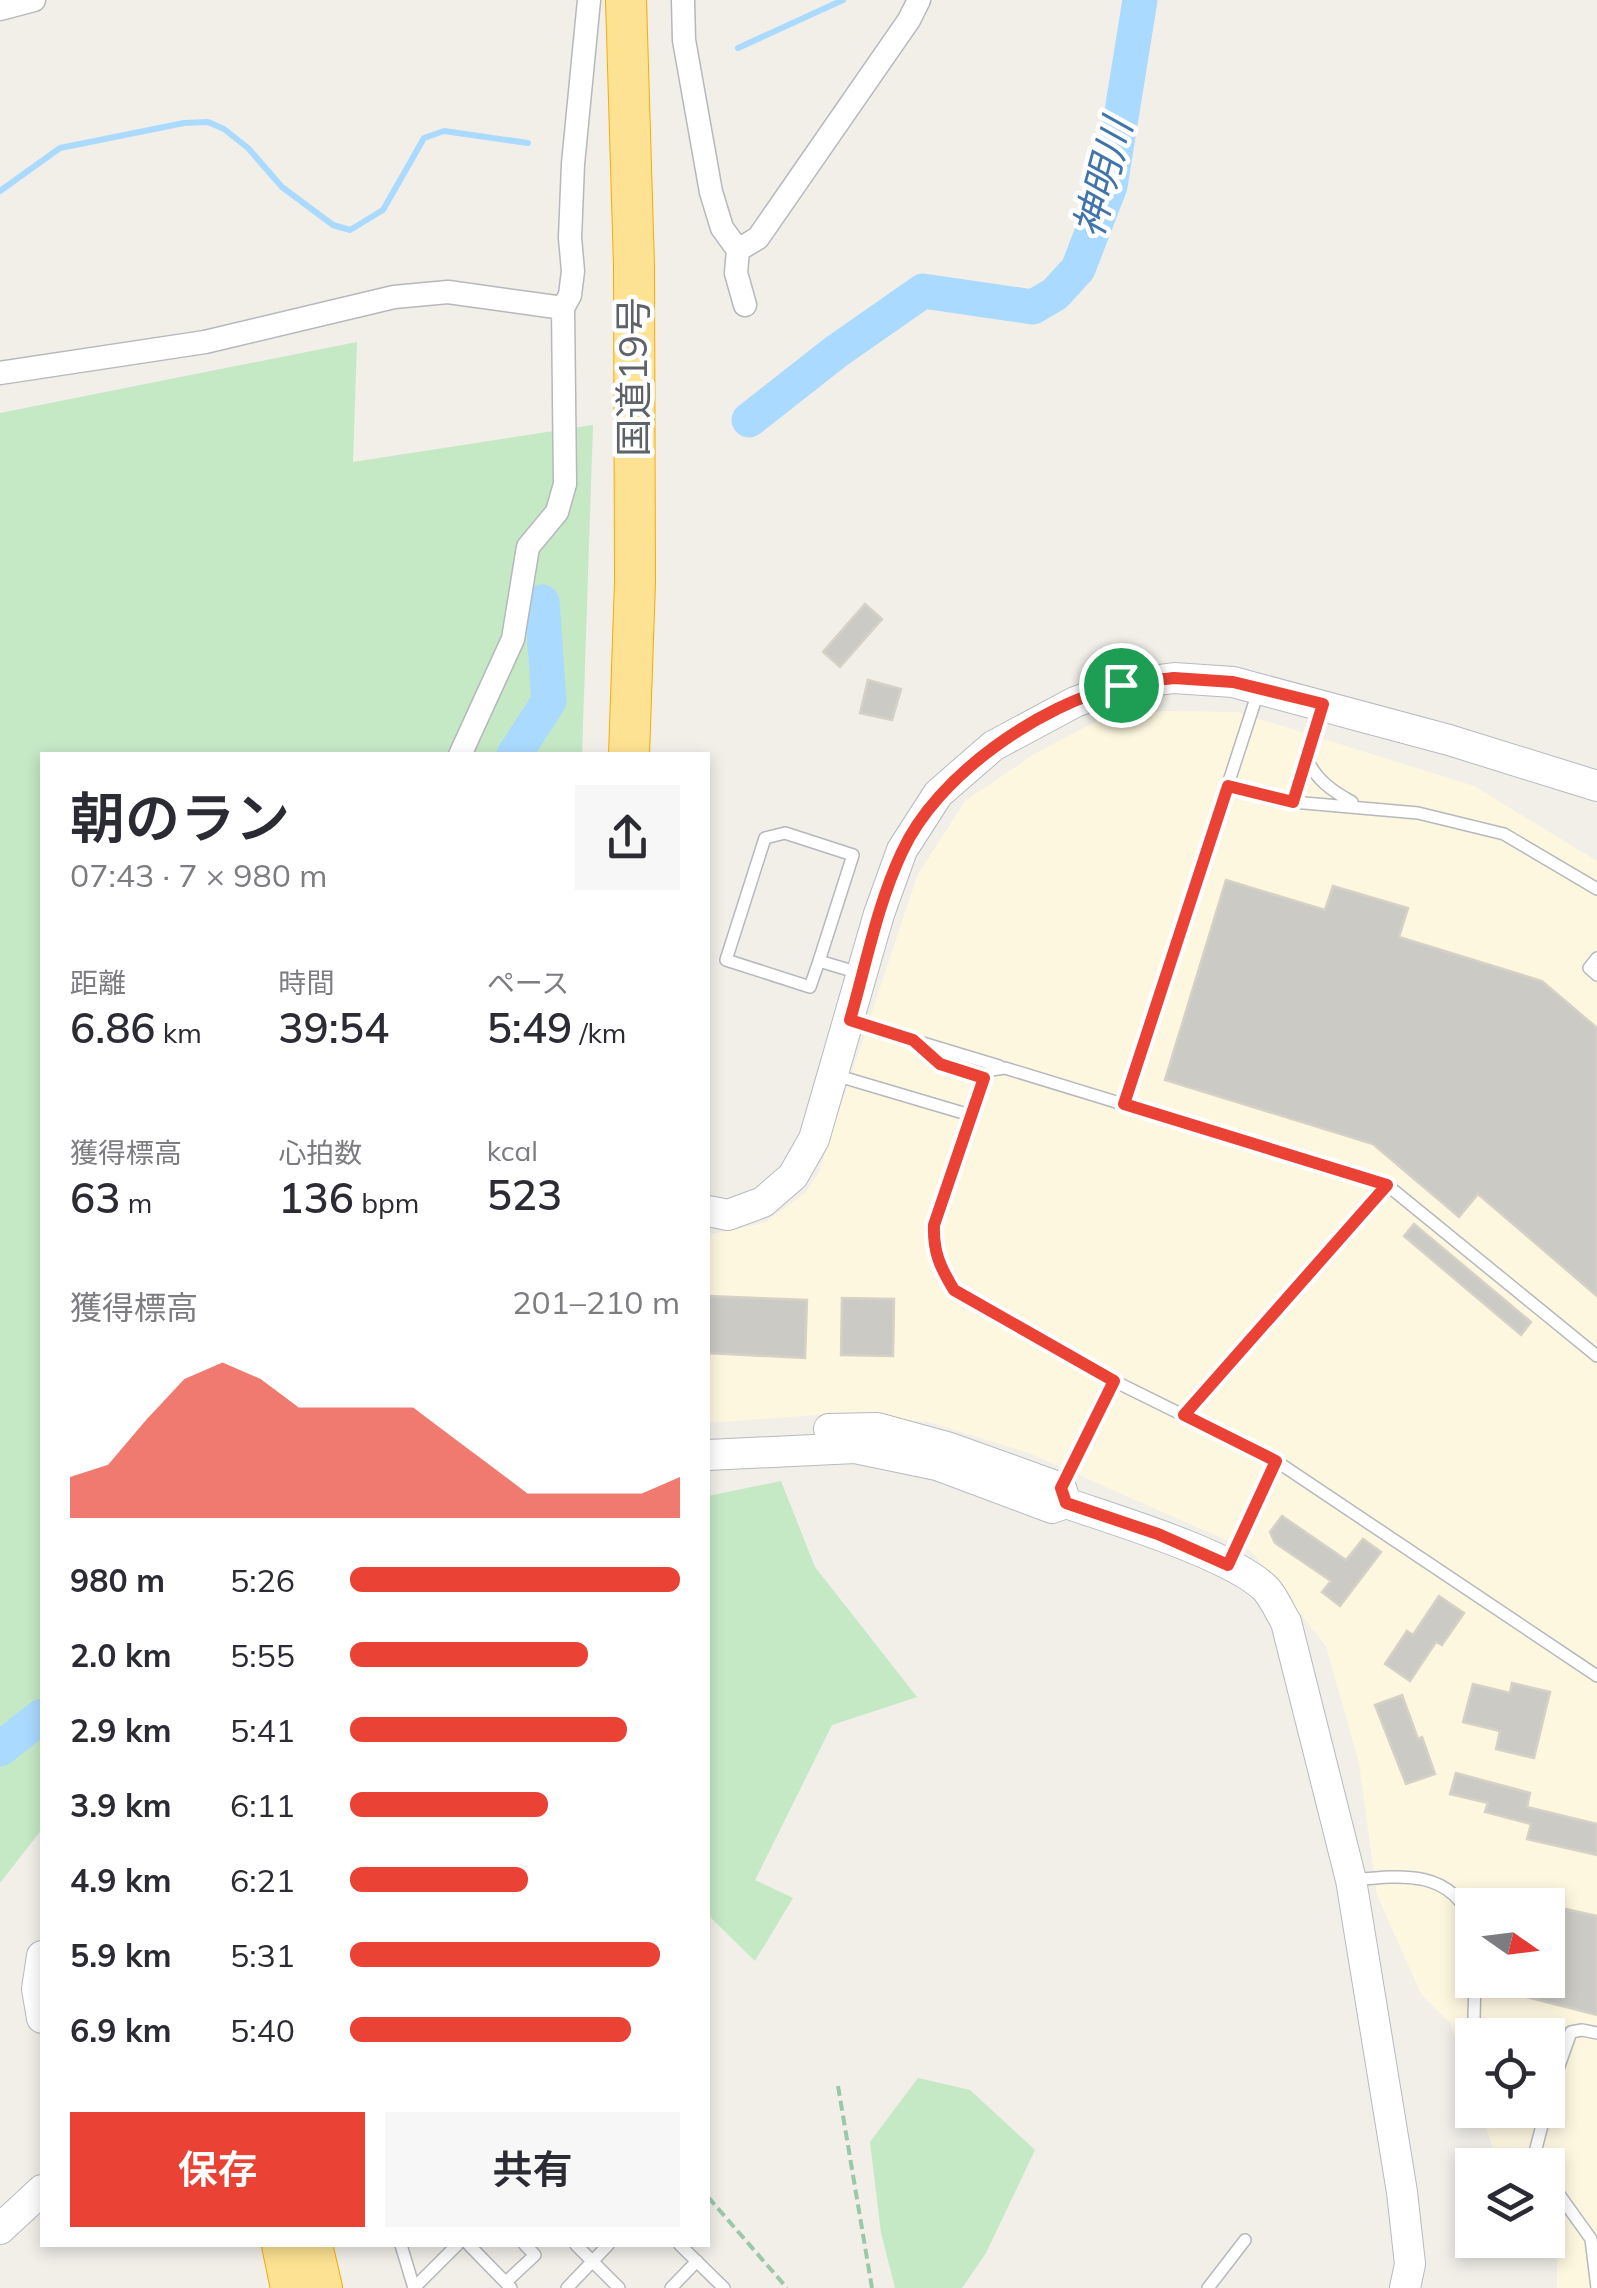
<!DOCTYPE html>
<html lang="ja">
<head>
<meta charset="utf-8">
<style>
  :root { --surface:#fff; --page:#f7f7f7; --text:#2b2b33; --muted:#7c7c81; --accent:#ea4335 }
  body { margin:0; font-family:Mulish,"Noto Sans JP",sans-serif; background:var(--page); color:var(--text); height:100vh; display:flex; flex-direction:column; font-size:38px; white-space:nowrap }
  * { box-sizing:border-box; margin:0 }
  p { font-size:32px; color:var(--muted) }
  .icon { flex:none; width:55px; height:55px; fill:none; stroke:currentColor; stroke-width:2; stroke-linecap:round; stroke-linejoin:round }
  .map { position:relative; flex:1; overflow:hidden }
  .side { position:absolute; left:40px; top:752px; width:670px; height:1495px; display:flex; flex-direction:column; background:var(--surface); border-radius:0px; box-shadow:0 5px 15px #0003 }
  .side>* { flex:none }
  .needle { width:65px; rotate:104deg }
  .buttons { position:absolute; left:1455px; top:1888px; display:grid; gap:20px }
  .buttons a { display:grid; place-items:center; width:110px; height:110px; border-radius:0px; background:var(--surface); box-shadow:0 5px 15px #0003; font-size:50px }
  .pin { position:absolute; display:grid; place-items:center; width:85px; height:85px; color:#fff; margin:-42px; border:5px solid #fff; border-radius:50%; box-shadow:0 2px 10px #0007 }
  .round { display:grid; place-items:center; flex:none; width:105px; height:105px; border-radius:0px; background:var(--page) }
  .headline { display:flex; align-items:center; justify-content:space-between; height:170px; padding:0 30px }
  h1 { font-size:55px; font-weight:600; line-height:75px }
  .metrics { display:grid; grid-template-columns:repeat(3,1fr); gap:15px; height:170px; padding:10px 30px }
  .metrics div { display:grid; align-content:center }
  .metrics b { font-size:42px; font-weight:600 }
  .metrics small { font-size:28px; font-weight:400 }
  .metrics p { font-size:28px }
  .chart { height:280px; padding:20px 30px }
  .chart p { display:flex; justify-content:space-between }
  .chart svg { width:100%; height:180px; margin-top:10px; fill:var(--accent); opacity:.7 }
  .primary-button { display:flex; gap:20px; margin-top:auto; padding:20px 30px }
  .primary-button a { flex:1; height:115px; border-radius:0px; background:var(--accent); color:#fff; font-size:40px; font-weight:600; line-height:115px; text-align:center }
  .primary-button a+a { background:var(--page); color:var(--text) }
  ul { padding:0 30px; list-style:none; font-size:32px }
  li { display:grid; grid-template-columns:160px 120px 1fr; align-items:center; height:75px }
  li i { height:25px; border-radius:12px; background:var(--accent) }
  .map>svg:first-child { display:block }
  .commercial { fill:#fef7e0; fill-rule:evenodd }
  .green { fill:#c5e8c5 }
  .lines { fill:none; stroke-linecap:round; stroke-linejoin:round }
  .stream { stroke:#aadaff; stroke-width:6 }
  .river { stroke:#aadaff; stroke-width:35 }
  .building { fill:#cccac5; stroke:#d6d1c6; stroke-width:2.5 }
  .lane-casing { stroke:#b5b8bc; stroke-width:14 }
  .street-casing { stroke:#b5b8bc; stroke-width:25 }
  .secondary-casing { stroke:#b6babf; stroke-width:32 }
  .highway-casing { stroke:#f9ab00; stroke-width:42 }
  .path { stroke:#9cc7a9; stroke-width:4; stroke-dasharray:10 5; stroke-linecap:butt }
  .lane { stroke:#fff; stroke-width:11 }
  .street { stroke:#fff; stroke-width:22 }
  .secondary { stroke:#fff; stroke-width:30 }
  .highway { stroke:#fde293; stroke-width:40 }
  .route-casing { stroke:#fff; stroke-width:20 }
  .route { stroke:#ea4335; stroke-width:12 }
  .labels { text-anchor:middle; stroke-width:9; stroke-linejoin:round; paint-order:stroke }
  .street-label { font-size:38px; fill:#5f6368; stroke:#fff }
  .water-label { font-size:40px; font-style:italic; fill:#4174aa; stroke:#fff }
</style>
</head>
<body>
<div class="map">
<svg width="1597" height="2288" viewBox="0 0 1597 2288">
  <rect width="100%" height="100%" fill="#f1efe8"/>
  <path class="commercial" d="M1161 711 1237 712 1474 786 1597 861V2288H1557V2238L1548 2224V2165H1505L1492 2146 1480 2110H1548V2035H1472V2089L1450 2023 1421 1994 1377 1895 1359 1763 1326 1646 1251 1551 1029 1453 929 1422 829 1414 708 1423V1235L764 1223 805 1193 819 1172 917 876 965 801 1036 753 1101 719ZM1472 1905H1548V1980H1472Z"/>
  <path class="green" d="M357 342 353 462 593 425 582 755H42V1829L0 1883V413Z
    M781 1481 815 1567 917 1697 832 1725 755 1880 793 1898 755 1961 708 1915V1496Z
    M918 2078 970 2090 1035 2150 986 2253 962 2288H895L881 2233 870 2142Z"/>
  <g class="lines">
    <path class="stream" d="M738 48 843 0
      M0 191 60 148 184 123 208 122 224 129 248 148 282 187 333 225 350 230 383 210 424 138 444 131 528 143"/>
    <path class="river" d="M749 420 837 351 923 291 1033 307 1055 294 1078 269 1110 186 1140 0
      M514 755 549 701 542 602
      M0 1749 42 1716"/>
  </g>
  <path class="building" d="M865 604 882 619 840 667 823 652Z
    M868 680 901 689 892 720 860 713Z
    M1226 880 1325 910 1333 886 1408 908 1399 937 1542 981 1597 1028V1296L1478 1194 1459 1217 1373 1144 1165 1080Z
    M1414 1224 1531 1322 1521 1335 1404 1236Z
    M708 1296 807 1300 805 1358 708 1353Z
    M842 1298 894 1299 893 1356 841 1355Z
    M1282 1516 1346 1560 1363 1539 1381 1552 1340 1606 1322 1592 1331 1581 1275 1543 1270 1532Z
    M1439 1596 1464 1613 1442 1645 1436 1642 1410 1681 1385 1664 1407 1631 1413 1635Z
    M1512 1683 1550 1692 1534 1758 1496 1749 1500 1731 1463 1722 1473 1684 1510 1693Z
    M1402 1695 1418 1739 1422 1737 1435 1774 1406 1784 1375 1705Z
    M1456 1773 1530 1793 1527 1807 1597 1824V1855L1527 1839 1531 1824 1485 1812 1488 1803 1450 1794Z
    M1548 1905 1597 1916V2015L1527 1997 1531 1980H1548Z"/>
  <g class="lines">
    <defs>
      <path id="lane" d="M1306 757C1315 779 1332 791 1352 802
        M1229 786 1293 802 1418 813 1504 834 1597 889
        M1293 802 1322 708
        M1597 958 1589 968 1597 975
        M819 961 853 855 785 833 765 838 726 960 810 987 819 961 859 973
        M850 1021 999 1066
        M918 1044 940 1064 984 1078
        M835 1075 970 1115
        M1124 1104 1259 689
        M1597 1356 1387 1185 1005 1068 991 1070 984 1078 934 1225C933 1252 940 1267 954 1290L1114 1381 1276 1461 1597 1676
        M1184 1415 1387 1185
        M1063 1484 1114 1381
        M1229 1561 1276 1461
        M1353 1880C1401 1875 1452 1869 1472 1923
        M1475 1980 1474 2018 1479 2035
        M1552 2086 1571 2032 1582 2030 1597 2033
        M1537 2165 1533 2160 1546 2110
        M1548 2179 1591 2239 1597 2288
        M401 2245 414 2288
        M469 2245 511 2288
        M576 2245 619 2288
        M680 2245 724 2288
        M506 2282 535 2255 525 2245
        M414 2288 457 2245
        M567 2288 608 2245
        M671 2288 697 2261
        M1208 2288 1245 2240"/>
      <path id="street" d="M683 0 684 40 711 192 722 228 738 250 736 273 745 305
        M0 9 34 0
        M738 250 758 238 909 20 919 0
        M0 373 205 342 394 297 448 292 563 308
        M460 755 513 639 528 547 557 512 565 484 563 308 570 295 573 271 570 238 573 164 589 0"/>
      <path id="secondary" d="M708 1211 728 1215 763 1202 793 1176 814 1139 879 914 902 850 938 794 993 746 1075 702 1121 685 1174 678 1233 682 1449 740 1597 786
        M829 1429 877 1428 950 1448 1061 1488 1066 1503
        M708 1455 855 1448 937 1465 1052 1508 1066 1503C1115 1520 1232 1555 1266 1589 1274 1598 1280 1612 1286 1622L1351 1880 1402 2192 1410 2264 1405 2288
        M42 1956 37 1989 42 2018
        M0 2229 42 2190"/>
      <path id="highway" d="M626 0 634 266 635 582 629 755
        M282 2245 291 2288
        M312 2245 322 2288"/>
    </defs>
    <use href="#lane" class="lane-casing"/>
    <use href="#street" class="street-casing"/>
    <use href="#secondary" class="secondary-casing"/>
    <use href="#highway" class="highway-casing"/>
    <path class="path" d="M838 2086 872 2288
      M708 2197 787 2288"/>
    <use href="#lane" class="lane"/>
    <use href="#street" class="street"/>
    <use href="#secondary" class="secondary"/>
    <use href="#highway" class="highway"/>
  </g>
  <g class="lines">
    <defs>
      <path id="route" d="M1174 678 1233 682 1323 704 1293 802 1228 786 1124 1104 1387 1185 1184 1415 1276 1461 1228 1565 1158 1534 1066 1503 1061 1488 1114 1381 954 1290C940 1267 933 1252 934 1225L984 1078 940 1064 913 1040 850 1020C866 965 877 905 902 852 937 775 1040 705 1121 685 1138 681 1157 680 1174 678Z"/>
    </defs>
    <use href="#route" class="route-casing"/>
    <use href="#route" class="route"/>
  </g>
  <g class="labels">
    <g class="street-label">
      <text transform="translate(634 377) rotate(-90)" y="13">国道19号</text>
    </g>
    <g class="water-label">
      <text transform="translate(1103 178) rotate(-75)" y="14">神明川</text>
    </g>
  </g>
</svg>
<div class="buttons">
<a><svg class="needle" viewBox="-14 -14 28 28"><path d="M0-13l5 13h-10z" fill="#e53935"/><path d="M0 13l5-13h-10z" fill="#7c7c81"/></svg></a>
<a><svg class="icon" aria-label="locate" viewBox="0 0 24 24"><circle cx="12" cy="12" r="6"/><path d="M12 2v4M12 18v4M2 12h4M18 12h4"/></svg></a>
<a><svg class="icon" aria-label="layers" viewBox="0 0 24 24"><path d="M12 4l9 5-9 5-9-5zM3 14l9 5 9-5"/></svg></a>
</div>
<div class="pin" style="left:1121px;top:685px;background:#1e9e55"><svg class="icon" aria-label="arrive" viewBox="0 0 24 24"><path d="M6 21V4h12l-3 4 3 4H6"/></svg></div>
<section class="side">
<div class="headline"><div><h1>朝のラン</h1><p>07:43 · 7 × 980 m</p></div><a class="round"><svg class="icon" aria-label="share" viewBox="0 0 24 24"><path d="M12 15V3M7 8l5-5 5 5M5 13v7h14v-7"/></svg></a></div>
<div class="metrics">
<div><p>距離</p><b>6.86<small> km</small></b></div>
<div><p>時間</p><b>39:54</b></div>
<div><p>ペース</p><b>5:49<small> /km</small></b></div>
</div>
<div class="metrics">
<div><p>獲得標高</p><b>63<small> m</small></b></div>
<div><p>心拍数</p><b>136<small> bpm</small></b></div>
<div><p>kcal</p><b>523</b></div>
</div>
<div class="chart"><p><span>獲得標高</span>201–210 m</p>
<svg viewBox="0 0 160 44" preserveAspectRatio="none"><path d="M0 44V34L10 31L20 20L30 10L40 6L50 10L60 17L70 17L80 17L90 17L100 24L110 31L120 38L130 38L140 38L150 38L160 34V44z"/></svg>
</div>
<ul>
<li><b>980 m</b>5:26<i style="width:100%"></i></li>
<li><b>2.0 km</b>5:55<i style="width:72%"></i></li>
<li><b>2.9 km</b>5:41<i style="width:84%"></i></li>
<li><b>3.9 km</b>6:11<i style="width:60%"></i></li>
<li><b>4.9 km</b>6:21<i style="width:54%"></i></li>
<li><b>5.9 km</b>5:31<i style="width:94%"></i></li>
<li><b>6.9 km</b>5:40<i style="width:85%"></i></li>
</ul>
<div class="primary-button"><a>保存</a><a>共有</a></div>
</section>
</div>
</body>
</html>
